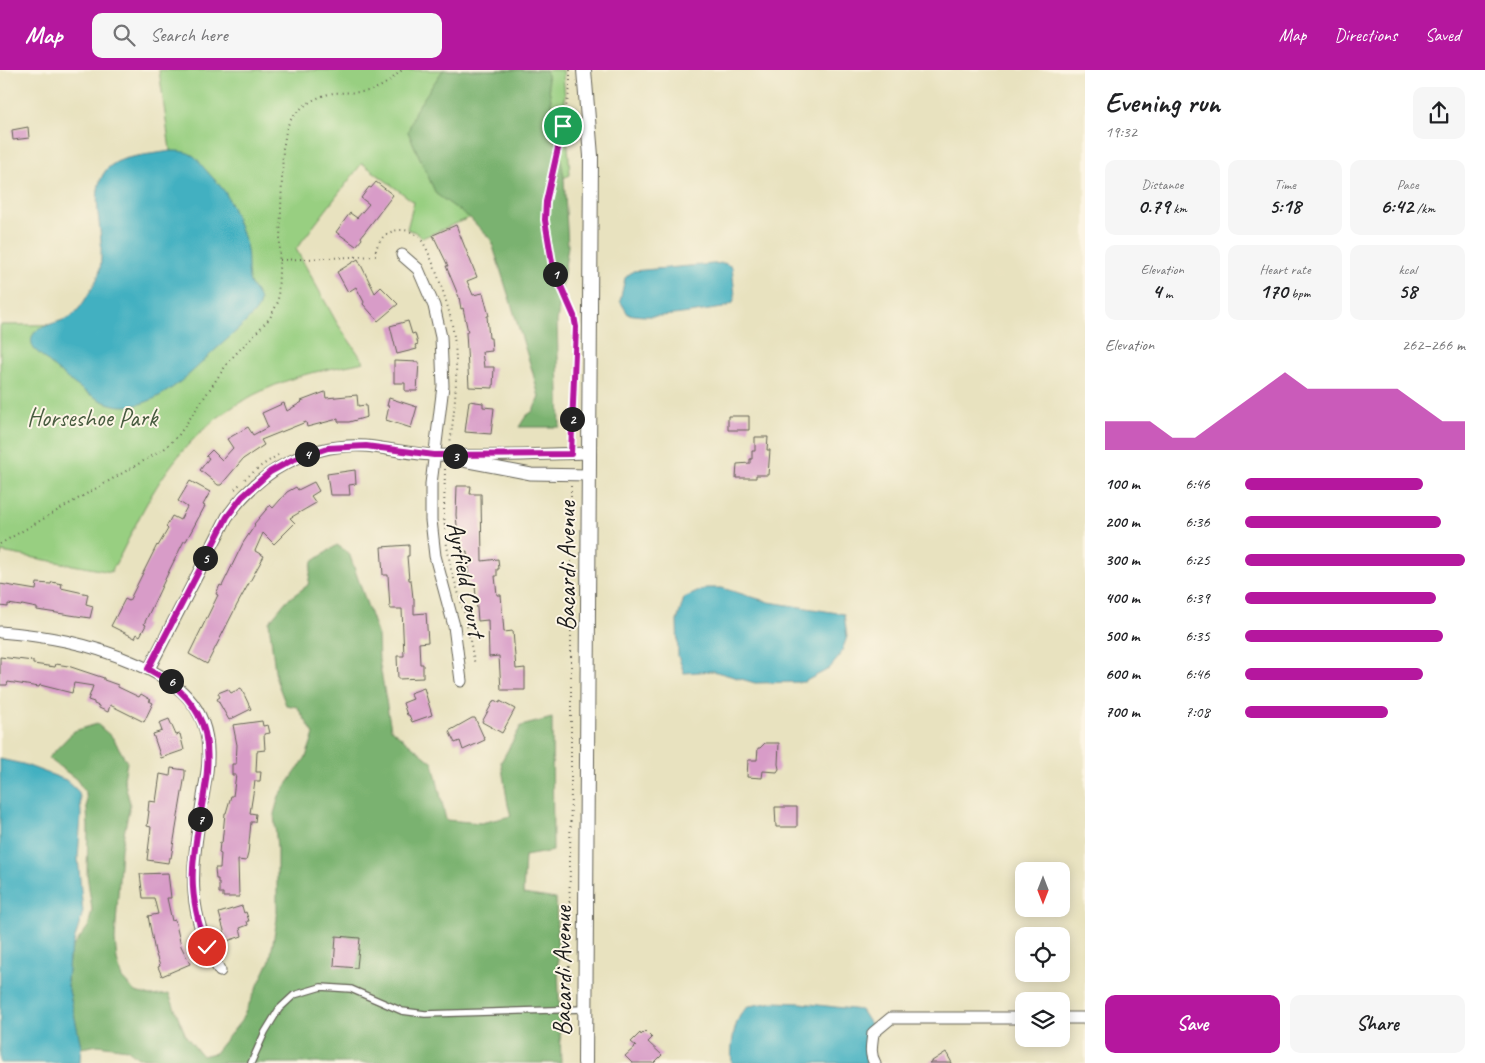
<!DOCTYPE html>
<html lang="en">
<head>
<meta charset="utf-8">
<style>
  :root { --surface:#fff; --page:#f6f6f6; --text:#202124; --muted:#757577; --accent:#b5179e }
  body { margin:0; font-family:Caveat,sans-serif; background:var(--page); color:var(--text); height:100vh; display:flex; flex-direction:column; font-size:19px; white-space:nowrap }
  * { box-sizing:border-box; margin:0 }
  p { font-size:16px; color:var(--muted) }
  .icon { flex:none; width:28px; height:28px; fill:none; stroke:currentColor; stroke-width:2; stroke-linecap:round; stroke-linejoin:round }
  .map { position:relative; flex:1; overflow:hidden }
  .details { display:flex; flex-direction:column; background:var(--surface); width:400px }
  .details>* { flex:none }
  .needle { width:32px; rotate:180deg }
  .controls { position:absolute; left:1015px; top:792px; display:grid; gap:10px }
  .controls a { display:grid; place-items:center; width:55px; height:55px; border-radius:10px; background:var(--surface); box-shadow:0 2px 12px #0003; font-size:25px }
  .pin { position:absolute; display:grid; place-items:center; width:42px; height:42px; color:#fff; margin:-21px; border:2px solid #fff; border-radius:50%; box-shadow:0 1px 5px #0007 }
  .km { position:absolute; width:25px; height:25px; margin:-12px; border-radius:50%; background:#222; color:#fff; font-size:14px; line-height:25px; text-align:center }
  .round { display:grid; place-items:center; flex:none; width:52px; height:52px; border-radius:10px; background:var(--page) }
  .headline { display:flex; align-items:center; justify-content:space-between; height:85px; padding:0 20px }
  h1 { font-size:28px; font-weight:800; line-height:38px }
  .stats { display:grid; grid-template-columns:repeat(3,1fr); gap:8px; height:85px; padding:5px 20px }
  .stats div { display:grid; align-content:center; border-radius:10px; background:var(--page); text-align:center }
  .stats b { font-size:21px; font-weight:800 }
  .stats small { font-size:14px; font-weight:400 }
  .stats p { font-size:14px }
  .chart { height:140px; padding:10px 20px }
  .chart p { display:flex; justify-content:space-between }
  .chart svg { width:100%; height:90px; margin-top:5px; fill:var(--accent); opacity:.7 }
  .primary-button { display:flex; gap:10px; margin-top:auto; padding:10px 20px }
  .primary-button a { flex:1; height:58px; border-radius:10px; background:var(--accent); color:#fff; font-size:20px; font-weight:800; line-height:58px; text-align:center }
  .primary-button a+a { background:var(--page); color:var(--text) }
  ul { padding:0 20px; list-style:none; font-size:16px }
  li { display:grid; grid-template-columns:80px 60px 1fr; align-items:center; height:38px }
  li i { height:12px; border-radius:6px; background:var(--accent) }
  header { display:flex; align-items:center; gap:30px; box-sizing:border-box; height:70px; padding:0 25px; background:var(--accent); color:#fff }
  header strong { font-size:24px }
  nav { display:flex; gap:28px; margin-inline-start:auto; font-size:18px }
  .search { width:350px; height:45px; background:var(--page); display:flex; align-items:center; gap:12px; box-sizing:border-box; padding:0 18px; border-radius:10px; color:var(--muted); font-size:19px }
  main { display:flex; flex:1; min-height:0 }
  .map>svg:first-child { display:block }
  .green { fill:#98cf81; stroke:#5a764e }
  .forest { fill:#7ab26f; stroke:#4b6746 }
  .water { fill:#43b0c1; stroke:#30666e }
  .building { fill:#d89cc8 }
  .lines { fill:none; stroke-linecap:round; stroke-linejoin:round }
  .service-casing { stroke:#636155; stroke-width:8 }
  .minor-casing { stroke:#636155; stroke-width:13 }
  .tertiary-casing { stroke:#636155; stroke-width:16 }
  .path { stroke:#636155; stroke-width:2; stroke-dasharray:1 4; stroke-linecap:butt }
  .service { stroke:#fff; stroke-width:5.5 }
  .minor { stroke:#fff; stroke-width:11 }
  .tertiary { stroke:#fff; stroke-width:14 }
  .route-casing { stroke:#fff; stroke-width:10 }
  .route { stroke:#b5179e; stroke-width:6 }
  .labels { text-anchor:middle; stroke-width:4; stroke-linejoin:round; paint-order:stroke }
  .park-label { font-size:25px; fill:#475b3f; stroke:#fcf5e5 }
  .street-label { font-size:25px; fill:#1c1c1c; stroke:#fcf5e5 }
</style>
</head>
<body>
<header>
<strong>Map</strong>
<div class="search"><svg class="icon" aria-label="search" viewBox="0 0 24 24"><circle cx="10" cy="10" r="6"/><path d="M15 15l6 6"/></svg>Search here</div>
<nav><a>Map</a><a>Directions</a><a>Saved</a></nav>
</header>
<main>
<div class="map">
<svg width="1085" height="993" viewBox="0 0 1085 993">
  <rect width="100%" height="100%" fill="#fcf5e5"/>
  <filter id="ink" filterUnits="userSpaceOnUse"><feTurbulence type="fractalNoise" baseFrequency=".02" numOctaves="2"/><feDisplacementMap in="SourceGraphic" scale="10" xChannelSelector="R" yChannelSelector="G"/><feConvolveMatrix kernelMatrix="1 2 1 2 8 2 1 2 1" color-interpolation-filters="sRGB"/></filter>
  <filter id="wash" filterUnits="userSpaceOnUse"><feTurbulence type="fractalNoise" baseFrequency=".0096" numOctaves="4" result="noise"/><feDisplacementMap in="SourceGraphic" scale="20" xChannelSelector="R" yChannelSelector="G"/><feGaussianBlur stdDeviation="1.12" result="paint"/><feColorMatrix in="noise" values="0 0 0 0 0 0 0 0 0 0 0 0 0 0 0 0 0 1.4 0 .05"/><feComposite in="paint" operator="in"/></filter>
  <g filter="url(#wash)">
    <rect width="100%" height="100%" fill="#e8e2bf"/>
    <path class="green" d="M159 0H563L570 105 422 168 415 162 407 159 414 132 362 93 296 179 337 253 364 292C338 298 310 301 286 311 225 333 185 369 152 424 137 449 126 477 111 502L2 482 0 488V255L194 254Z"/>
    <path class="forest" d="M443 0H546L564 108 568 176 557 251 560 357H519L526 346 533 341 539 327 532 300 491 170 470 148 436 124 408 62 415 41Z
      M337 475 349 483 378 566 379 590 391 659 433 693 446 750 481 753 511 746 508 735 501 692 521 656 552 648 553 781 525 786 523 824 556 829 561 993H160L155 988H138L127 979 98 975 81 978 67 911 69 888 72 878 88 857 92 840 87 804 88 757 86 723 76 709 48 688 74 661 97 654 113 668 127 692 124 709 130 734 121 779 115 870 117 890 122 908 135 922 151 926 169 924 186 966 202 986 215 983 241 951 270 890 277 849V778L274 744 279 726 306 687 314 664 297 637 286 635 276 609 269 552 286 531 308 515 312 492Z"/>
    <path class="water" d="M170 81C177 81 186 81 192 85 197 87 201 95 205 99 211 106 219 114 225 122 231 132 242 163 246 175 249 185 247 198 249 209 251 220 263 224 259 236 256 245 223 273 214 281 185 309 143 352 100 330 75 318 54 297 34 279 21 254 63 255 74 244 84 234 90 221 97 209 102 198 101 183 101 171 99 142 87 103 121 90 136 85 154 84 170 81Z
      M724 193 732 197 735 226 733 233 723 238C692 242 659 250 628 244L620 231 625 208 633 201Z
      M706 518H722L769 532 844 544 847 567 840 586 829 599 804 612 755 613 713 601 684 603 678 586 677 551 684 528Z
      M0 689 23 694 66 710 78 721 80 727 81 745 78 788 83 842 69 888 67 911 81 976 80 993H0Z
      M773 932 801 933 861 940 872 957 869 993H732C730 979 734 942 750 936 757 934 766 934 773 932Z"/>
    <g id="blocks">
      <path class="building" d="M28 57 29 68 13 70 12 60Z
        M376 112 393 125 361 167 362 169 356 176 336 162 350 143 357 148 369 134 361 128 369 117 371 118Z
        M456 155 477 207 467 211 473 225 483 223 489 246H487L489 268H491L492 281 482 282 484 297H494L493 318 469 317 466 262H468L463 238 461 239 459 227 446 196H448L433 165Z
        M358 189 375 223 381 217 398 234 378 251 363 234 364 232 356 217 348 222 337 202Z
        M408 251 412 264 415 263 418 274 415 275 417 279 397 284 390 256Z
        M394 291 419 292 417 321H405V313H394Z
        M325 322 326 328 357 325 358 336 366 335 367 347 349 352H338V349L307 357 306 352 261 370 264 375 243 389 221 415H218L200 400 209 388 206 386 212 380 222 390 233 378 227 369 248 357 253 365 268 357 262 343 284 333 287 341 302 332 301 331Z
        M389 328 417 337 411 358 386 350 389 336H387Z
        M469 331 483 333V337L494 338 491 364 465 362Z
        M728 346H749V360H728Z
        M755 367H768L767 380H770L768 405H756V408H736L737 394 750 393V389H752V381H755Z
        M355 400 356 414 349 415 350 425H330L327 404Z
        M190 411 210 422 203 435 205 436 186 471H184L170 499 144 554 146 555 140 566 137 564 135 568 111 556 125 529 129 531 157 475 158 476 168 459 166 457 172 446 180 450 187 437 178 431Z
        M314 412 319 421 311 426 316 433 290 448 295 453 274 474 263 463 255 481 264 486 237 535 207 594 189 584 218 525 216 524 220 515 222 516 243 473 255 455 254 454 270 435 273 438 287 422 296 417 298 420Z
        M457 416H471L470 424H481L482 491 498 489 499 499H497V506H495L497 525H501L504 562 513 561 516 599 525 598V620H501L499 586 489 587 488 550 478 551 475 515H469L467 481 462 482V477H459L456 445Z
        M409 475V486H407L409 510H411L413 528H414V544L426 543 428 572 419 573 420 594H423V608L398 609 397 586H404L402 539H390L388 505H383L381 477Z
        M52 512 62 514 61 518 88 524 86 534 93 536 90 548 37 540V538L22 535 21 536 8 534V537L0 536V514L36 520 37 513 51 514Z
        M0 587 33 591V594L55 597 56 594 68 596 104 608V610L118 615V617L139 627 141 624 151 630 149 631 153 633 144 652 110 635 108 642 99 638V636L94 634V632L88 630 93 616 74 613 72 623 40 615 39 617 8 612 7 615H0Z
        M241 618 251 639 229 650 217 629 220 627 218 623 228 619 231 623Z
        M424 618 432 645 412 652 409 645H407L403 633 413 629 410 623Z
        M494 630 500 633V631L515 639 502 663 482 652Z
        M472 648H475L485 670 463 680 460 671 455 673 449 661Z
        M169 649 176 665 180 664 184 680 161 688 153 664 162 661 159 653Z
        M262 651 263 656 268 655 270 663 264 664 265 680 257 681 256 702H261L260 711H255L250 743 256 744 255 752H251L248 784 246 791 238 790 239 827H223V823H219V813H218V809H216L215 798H220L221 784 219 783 220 772 222 773 225 743H226L231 726H233L236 705H232V694H236L237 675 233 655Z
        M765 673H779L778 694 779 699 777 702 763 701 762 708 747 707 748 690H757L758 678H760Z
        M171 698 185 700V705L171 788H169L168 793 147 790 151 757 147 756 149 741H148L149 731 156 732 160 704 170 706Z
        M775 737H797V757H776Z
        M168 803 171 828H167L172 851 175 850 181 876 190 894 162 906 158 897 160 896 155 882 148 846 158 844 154 828H143L140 804Z
        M242 836 244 843 246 842 249 851H247L248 855 240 858 242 866 227 871 219 843Z
        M336 866 360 868 357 898 334 896Z
        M645 961 652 968 648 972 662 985 654 993H632L625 986 636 976 631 972 640 963 641 965Z
        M946 982 952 993H929Z"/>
    </g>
  </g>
  <g filter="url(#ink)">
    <use href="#blocks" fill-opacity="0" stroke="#636155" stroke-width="1"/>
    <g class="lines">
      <defs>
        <path id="service" d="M251 993 265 962 279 939 294 925 321 917 351 919 402 941 425 944 584 939"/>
        <path id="minor" d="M402 185 418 199 434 236 441 267 443 316 431 414V450L435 486 454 556 461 611
          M458 390 531 404 589 405
          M0 562C47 566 88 573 132 592 176 610 210 635 208 688 208 703 204 718 202 733 192 798 184 841 220 901
          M149 599 227 447C259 401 308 373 365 376 389 378 413 385 437 385 487 387 538 384 589 383
          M1061 948H1085
          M875 993C869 984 872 973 873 963L891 948H1024"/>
        <path id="tertiary" d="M584 0 591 86 585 993"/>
      </defs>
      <use href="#service" class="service-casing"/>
      <use href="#minor" class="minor-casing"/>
      <use href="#tertiary" class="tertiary-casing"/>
      <path class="path" d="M570 0V18L546 132C545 156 547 183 555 206 562 223 572 239 576 257L571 372
        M280 190 375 186C376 175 381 166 391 162 400 158 412 160 419 167 429 177 444 223 448 238 461 283 456 328 450 374
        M445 399 444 444 446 470 451 499 464 541 475 595
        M245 409 261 396 278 385
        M235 419 242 412
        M0 474 164 379 178 366 229 291 270 248 278 232 283 78C285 71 285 62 288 55 295 39 317 25 334 23 349 22 363 24 377 18 387 14 394 7 402 0
        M568 932 571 717V414"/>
      <use href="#service" class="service"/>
      <use href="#minor" class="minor"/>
      <use href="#tertiary" class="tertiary"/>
    </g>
  </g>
  <g class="lines" filter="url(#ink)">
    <defs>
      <path id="route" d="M207 877C197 851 191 826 193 798 198 717 242 648 148 599L227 447 242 427 270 402 292 390 328 378 366 376 434 385 571 384 576 257 574 246 553 198 545 150 546 132 563 56"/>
    </defs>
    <use href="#route" class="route-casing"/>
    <use href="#route" class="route"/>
  </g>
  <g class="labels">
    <g class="park-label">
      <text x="92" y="356">Horseshoe Park</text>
    </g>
    <g class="street-label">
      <text transform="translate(566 496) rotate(-90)" y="9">Bacardi Avenue</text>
      <text transform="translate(467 509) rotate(79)" y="9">Ayrfield Court</text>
      <text transform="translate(562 901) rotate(-90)" y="9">Bacardi Avenue</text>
    </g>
  </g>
</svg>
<div class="controls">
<a><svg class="needle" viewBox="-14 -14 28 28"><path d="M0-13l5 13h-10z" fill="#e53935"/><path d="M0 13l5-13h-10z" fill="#757577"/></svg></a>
<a><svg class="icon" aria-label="locate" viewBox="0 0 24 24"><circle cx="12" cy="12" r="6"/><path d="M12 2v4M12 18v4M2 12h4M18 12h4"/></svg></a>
<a><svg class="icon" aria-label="layers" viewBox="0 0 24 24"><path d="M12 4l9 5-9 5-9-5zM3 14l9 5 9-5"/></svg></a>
</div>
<div class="pin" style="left:563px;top:56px;background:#1e9e55"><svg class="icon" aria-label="arrive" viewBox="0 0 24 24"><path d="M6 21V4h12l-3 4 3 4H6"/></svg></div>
<div class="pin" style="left:207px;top:877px;background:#d93025"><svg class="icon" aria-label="check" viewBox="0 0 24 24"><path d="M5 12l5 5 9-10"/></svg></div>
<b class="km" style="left:555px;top:204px">1</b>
<b class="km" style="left:572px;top:349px">2</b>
<b class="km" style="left:455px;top:386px">3</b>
<b class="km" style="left:307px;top:384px">4</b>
<b class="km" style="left:205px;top:488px">5</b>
<b class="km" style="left:171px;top:611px">6</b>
<b class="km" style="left:200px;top:749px">7</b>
</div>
<section class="details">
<div class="headline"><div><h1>Evening run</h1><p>19:32</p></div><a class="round"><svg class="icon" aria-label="share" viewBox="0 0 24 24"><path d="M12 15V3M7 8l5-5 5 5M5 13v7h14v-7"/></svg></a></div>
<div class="stats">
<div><p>Distance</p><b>0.79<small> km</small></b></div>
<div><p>Time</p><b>5:18</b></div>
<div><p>Pace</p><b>6:42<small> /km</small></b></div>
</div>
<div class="stats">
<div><p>Elevation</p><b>4<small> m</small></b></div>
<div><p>Heart rate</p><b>170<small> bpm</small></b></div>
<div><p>kcal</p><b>58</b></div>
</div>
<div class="chart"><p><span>Elevation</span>262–266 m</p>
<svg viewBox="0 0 160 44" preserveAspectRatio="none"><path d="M0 44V30L10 30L20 30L30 38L40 38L50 30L60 22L70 14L80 6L90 14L100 14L110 14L120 14L130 14L140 22L150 30L160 30V44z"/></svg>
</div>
<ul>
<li><b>100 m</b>6:46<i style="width:81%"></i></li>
<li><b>200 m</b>6:36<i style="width:89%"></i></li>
<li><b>300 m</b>6:25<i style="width:100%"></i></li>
<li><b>400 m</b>6:39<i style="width:87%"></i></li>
<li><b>500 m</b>6:35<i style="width:90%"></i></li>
<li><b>600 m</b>6:46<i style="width:81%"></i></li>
<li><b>700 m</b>7:08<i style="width:65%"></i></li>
</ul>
<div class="primary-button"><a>Save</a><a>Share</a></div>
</section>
</main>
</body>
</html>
